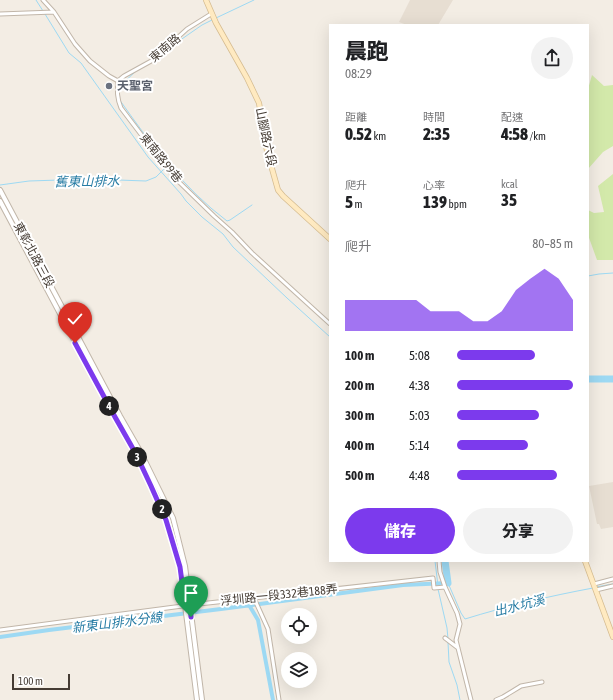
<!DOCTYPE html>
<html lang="zh-TW">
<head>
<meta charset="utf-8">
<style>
  :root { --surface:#fff; --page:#f2f2f2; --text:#202124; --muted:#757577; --accent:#7c3aed }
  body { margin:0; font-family:"Asap Condensed","Noto Sans TC",sans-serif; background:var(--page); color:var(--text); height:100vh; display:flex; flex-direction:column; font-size:15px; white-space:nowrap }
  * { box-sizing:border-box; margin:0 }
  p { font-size:13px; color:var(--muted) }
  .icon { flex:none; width:22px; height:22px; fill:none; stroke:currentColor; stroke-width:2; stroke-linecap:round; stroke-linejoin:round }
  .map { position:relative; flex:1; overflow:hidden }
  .details { position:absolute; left:329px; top:24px; width:260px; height:538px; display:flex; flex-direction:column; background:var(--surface); border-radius:0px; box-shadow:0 4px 16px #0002 }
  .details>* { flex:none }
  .buttons { position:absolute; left:281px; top:608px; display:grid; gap:8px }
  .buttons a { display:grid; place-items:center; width:36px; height:36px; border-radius:50%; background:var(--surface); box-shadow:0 4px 16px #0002; font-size:20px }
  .scale { position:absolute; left:12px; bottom:10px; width:58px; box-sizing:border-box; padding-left:4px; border:2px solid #453c34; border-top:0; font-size:11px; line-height:14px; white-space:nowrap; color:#453c34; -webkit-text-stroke:3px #fff; paint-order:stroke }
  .pin { position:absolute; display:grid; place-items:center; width:34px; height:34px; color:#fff; margin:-41px -17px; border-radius:50% 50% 50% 0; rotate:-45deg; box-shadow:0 0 4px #0007 }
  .pin .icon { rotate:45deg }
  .km { position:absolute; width:20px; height:20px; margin:-10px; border-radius:50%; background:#222; color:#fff; font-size:11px; line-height:20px; text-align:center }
  .round { display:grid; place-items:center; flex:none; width:42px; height:42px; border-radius:21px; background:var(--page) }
  .head { display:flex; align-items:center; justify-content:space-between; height:68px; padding:0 16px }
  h1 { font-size:22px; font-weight:800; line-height:30px }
  .metrics { display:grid; grid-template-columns:repeat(3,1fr); gap:6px; height:68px; padding:4px 16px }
  .metrics div { display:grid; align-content:center }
  .metrics b { font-size:17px; font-weight:800 }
  .metrics small { font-size:11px; font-weight:400 }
  .metrics p { font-size:11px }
  .chart { height:112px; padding:8px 16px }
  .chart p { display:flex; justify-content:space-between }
  .chart svg { width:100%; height:72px; margin-top:4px; fill:var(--accent); opacity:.7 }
  .cta { display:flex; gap:8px; margin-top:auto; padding:8px 16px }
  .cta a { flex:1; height:46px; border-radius:24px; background:var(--accent); color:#fff; font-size:16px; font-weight:800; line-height:46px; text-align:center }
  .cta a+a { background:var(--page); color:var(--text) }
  ul { padding:0 16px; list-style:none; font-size:13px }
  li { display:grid; grid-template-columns:64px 48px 1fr; align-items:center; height:30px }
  li i { height:10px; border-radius:5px; background:var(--accent) }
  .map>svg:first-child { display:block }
  .residential { fill:#e7ded2 }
  .green { fill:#d3e9aa }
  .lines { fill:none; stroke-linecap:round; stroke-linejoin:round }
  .stream { stroke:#9dd9f3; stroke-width:1 }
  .canal { stroke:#9dd9f3; stroke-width:4 }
  .river { stroke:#9dd9f3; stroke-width:7 }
  .minor-casing { stroke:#c1b6a9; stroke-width:5 }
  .tertiary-casing { stroke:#c1b6a9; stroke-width:6 }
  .secondary-casing { stroke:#d5bc91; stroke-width:6 }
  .minor { stroke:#fff; stroke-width:3 }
  .tertiary { stroke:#fff; stroke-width:4 }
  .secondary { stroke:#ffeac1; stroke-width:4.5 }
  .route-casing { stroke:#fff; stroke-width:8 }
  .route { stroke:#7c3aed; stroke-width:5 }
  .worship-dot { fill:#6b7280; stroke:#fff; stroke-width:1.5 }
  .labels { text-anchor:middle; stroke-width:4; stroke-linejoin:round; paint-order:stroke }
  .street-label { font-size:12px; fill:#453c34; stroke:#fff }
  .worship-label { font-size:12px; font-weight:bold; fill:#5b616d; stroke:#fff; text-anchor:start }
  .water-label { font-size:13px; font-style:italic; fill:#277ca4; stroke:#fff }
</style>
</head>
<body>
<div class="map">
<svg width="613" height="700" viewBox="0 0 613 700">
  <rect width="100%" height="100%" fill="#f3ede4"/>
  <path class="residential" d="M410 0H453L438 25H407L399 22Z
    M613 482V527L601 529 599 524H597L589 486Z"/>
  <path class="green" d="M592 75 604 86 613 85V146L603 152 588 169V89Z
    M613 174V260H597L588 235V210L594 213 604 212 598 186Z"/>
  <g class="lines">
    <path class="stream" d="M36 0 43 11
      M45 14 69 53 81 63 148 157 181 194 186 201 202 217 223 234 233 247 287 298 330 337
      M216 18 254 0
      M166 50 202 25 212 20
      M119 96 120 86 137 70
      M119 99C150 143 183 188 227 221L230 220 252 205
      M0 185 29 181 90 179 146 181 156 177 168 165
      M588 276 599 274 613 273
      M435 561 438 586
      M448 583 461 613 465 619C507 606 550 596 593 588
      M596 587 613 584
      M438 589 447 628 448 639
      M448 642 449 662 457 685 460 700"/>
    <path class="canal" d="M249 605 258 620 273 700
      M0 637 49 630 221 609 403 585 448 583"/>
    <path class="river" d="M588 379H613
      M445 561 448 583"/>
    <defs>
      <path id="minor" d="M43 0 54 12 75 44 90 61 109 76 118 81
        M0 14 54 12
        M118 81C117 92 117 98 121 108L165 166 179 182 214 216 232 232 252 253 330 324
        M118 81 124 76 153 60 187 29 211 14
        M439 561 440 572 445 587 457 613 460 624 456 640 471 700
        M594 584 613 579
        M596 590 613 586
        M254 598 268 629 279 700
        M0 630 190 605 433 578 434 588 445 587
        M445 638 458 648
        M496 700 503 697 521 686 542 682"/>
      <path id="tertiary" d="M0 190 120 416 140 451 173 518 185 566 202 700
        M0 201 115 417 136 454 151 486 166 520 180 567 185 605 197 700"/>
      <path id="secondary" d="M206 0 216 23 247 78 259 103 267 151 278 190 283 196 330 239
        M585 561 613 637"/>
    </defs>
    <use href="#minor" class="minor-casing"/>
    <use href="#tertiary" class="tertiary-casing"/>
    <use href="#secondary" class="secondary-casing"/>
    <use href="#minor" class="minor"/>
    <use href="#tertiary" class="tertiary"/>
    <use href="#secondary" class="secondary"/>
  </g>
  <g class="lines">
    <defs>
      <path id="route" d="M75 343 115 417 136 454 151 486 166 520 180 567 185 605H190L191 617"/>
    </defs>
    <use href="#route" class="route-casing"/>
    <use href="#route" class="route"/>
  </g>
  <circle class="worship-dot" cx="109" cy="86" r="4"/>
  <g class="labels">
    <g class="street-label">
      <text transform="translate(165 48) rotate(-40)" y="4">東南路</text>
      <text transform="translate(266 137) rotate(78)" y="4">山腳路六段</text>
      <text transform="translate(161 158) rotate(51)" y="4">東南路99巷</text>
      <text transform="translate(34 255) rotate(62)" y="4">東彰北路三段</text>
      <text transform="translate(279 595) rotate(-6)" y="4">浮圳路一段332巷188弄</text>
    </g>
    <g class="worship-label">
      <text x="117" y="90">天聖宮</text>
    </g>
    <g class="water-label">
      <text transform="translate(87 181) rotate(-1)" y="5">舊東山排水</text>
      <text transform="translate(519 605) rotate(-14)" y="5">出水坑溪</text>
      <text transform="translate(117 622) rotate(-7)" y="5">新東山排水分線</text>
    </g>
  </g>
</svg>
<div class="buttons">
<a><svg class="icon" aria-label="locate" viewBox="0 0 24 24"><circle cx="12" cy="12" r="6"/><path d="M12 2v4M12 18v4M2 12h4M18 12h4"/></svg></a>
<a><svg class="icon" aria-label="layers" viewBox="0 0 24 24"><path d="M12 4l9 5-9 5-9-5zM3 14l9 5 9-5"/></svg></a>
</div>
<div class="scale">100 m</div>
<div class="pin" style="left:191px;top:617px;background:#1e9e55"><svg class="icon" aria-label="arrive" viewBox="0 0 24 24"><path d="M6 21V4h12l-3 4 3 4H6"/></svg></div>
<div class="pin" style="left:75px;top:343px;background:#d93025"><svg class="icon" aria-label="check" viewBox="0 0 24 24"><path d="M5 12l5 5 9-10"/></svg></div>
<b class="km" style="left:162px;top:509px">2</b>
<b class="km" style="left:137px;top:457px">3</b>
<b class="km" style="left:109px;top:406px">4</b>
<section class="details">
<div class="head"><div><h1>晨跑</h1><p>08:29</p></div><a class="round"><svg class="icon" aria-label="share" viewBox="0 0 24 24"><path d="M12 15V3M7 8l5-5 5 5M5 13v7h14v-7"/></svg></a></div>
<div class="metrics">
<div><p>距離</p><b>0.52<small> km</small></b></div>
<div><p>時間</p><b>2:35</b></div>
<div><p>配速</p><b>4:58<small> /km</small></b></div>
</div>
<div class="metrics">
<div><p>爬升</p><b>5<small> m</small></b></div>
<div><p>心率</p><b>139<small> bpm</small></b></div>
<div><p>kcal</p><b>35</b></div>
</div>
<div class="chart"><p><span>爬升</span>80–85 m</p>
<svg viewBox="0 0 160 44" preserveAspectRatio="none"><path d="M0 44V25L10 25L20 25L30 25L40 25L50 25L60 32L70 32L80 32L90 38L100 38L110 32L120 19L130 12L140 6L150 12L160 25V44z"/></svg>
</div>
<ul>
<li><b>100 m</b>5:08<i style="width:67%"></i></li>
<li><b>200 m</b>4:38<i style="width:100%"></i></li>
<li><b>300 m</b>5:03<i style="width:71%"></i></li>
<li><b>400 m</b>5:14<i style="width:61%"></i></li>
<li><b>500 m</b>4:48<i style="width:86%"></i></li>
</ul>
<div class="cta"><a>儲存</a><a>分享</a></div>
</section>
</div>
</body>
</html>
